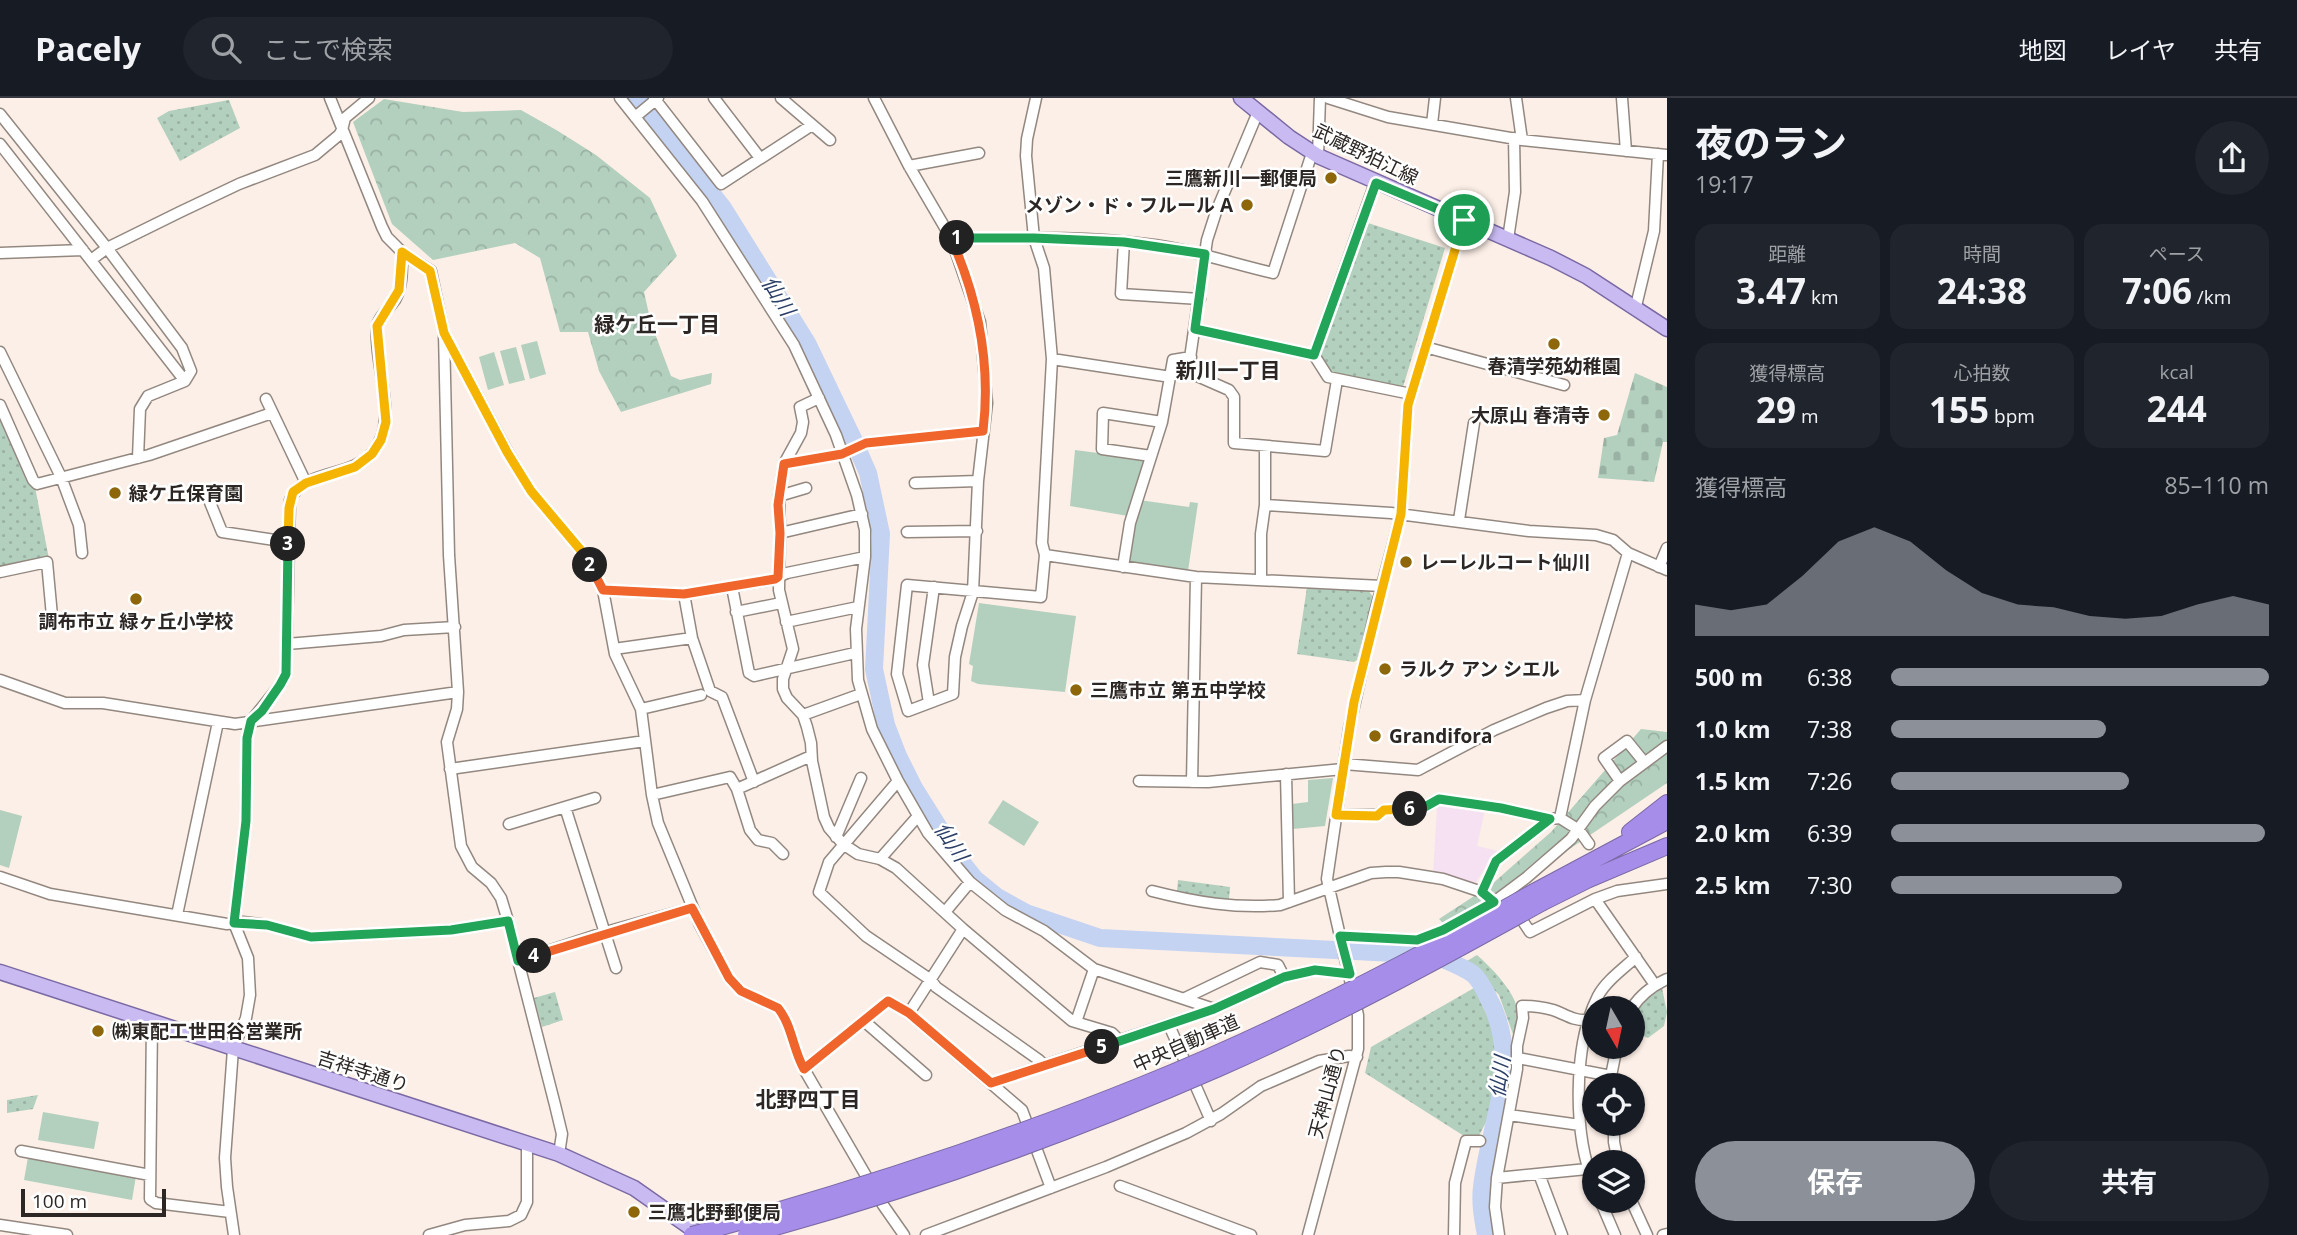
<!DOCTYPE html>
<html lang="ja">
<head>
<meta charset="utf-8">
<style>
  :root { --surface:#171b24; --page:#20242c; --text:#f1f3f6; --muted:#9ea1a6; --line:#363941; --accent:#8c9099 }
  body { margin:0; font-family:"Open Sans","Noto Sans JP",sans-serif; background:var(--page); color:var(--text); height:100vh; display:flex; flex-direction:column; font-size:26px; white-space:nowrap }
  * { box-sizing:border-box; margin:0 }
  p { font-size:23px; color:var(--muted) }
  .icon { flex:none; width:38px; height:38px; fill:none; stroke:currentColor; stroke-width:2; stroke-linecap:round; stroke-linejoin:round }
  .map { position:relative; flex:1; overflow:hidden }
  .side { display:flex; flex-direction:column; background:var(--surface); width:630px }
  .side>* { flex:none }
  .needle { width:46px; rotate:171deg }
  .buttons { position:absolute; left:1582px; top:898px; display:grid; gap:14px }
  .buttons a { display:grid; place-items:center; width:63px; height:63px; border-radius:50%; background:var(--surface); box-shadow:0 2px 5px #0004; font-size:35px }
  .scale { position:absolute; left:21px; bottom:18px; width:145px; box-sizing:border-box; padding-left:7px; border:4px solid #2c2724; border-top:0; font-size:19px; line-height:24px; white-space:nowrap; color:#2c2724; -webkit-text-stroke:5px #fff; paint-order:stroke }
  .pin { position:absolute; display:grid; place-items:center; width:60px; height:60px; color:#fff; margin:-30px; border:4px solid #fff; border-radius:50%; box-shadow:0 2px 7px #0007 }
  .km { position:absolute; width:35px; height:35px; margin:-18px; border-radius:50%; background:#222; color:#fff; font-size:19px; line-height:35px; text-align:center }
  .round { display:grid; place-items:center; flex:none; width:74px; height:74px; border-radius:37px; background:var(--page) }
  .head { display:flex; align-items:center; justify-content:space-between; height:119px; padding:0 28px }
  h1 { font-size:38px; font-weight:700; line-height:52px }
  .stats { display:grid; grid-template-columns:repeat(3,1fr); gap:10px; height:119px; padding:7px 28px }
  .stats div { display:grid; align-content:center; border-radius:18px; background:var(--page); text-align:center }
  .stats b { font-size:35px; font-weight:700 }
  .stats small { font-size:19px; font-weight:400 }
  .stats p { font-size:19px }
  .chart { height:196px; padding:14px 28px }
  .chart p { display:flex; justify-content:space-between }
  .chart svg { width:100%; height:126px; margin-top:7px; fill:var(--accent); opacity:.7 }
  .button { display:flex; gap:14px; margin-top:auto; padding:14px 28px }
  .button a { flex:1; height:80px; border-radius:42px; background:var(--accent); color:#fff; font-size:28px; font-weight:700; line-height:80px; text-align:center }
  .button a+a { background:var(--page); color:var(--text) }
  ul { padding:0 28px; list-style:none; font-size:23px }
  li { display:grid; grid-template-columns:112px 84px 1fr; align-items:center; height:52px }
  li i { height:18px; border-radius:9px; background:var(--accent) }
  header { display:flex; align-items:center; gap:42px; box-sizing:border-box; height:98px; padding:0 35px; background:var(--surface); border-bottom:2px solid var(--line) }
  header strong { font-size:33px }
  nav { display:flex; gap:38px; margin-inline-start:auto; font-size:24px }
  .search { width:490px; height:63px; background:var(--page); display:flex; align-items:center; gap:18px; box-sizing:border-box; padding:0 24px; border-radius:38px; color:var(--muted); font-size:26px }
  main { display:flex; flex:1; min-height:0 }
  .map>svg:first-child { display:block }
  .industrial { fill:#f5e1f1 }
  .grass { fill:#b3cfbe }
  .forest { fill:url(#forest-crowns) }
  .cemetery { fill:url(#cemetery-stones) }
  .park { fill:url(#park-dots) }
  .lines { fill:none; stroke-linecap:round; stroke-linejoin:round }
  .river { stroke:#c4d3f2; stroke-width:18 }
  .minor-casing { stroke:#938880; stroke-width:13 }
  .major-casing { stroke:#7b69a4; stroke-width:17 }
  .highway-casing { stroke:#7b69a4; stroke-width:18 }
  .minor { stroke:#fff; stroke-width:10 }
  .major { stroke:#c9bbf2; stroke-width:14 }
  .highway { stroke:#a58de9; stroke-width:16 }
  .highway-bridge-casing { stroke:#7b69a4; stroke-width:18; stroke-linecap:butt }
  .highway-bridge { stroke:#a58de9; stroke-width:16 }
  .split-1-casing { stroke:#fff; stroke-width:14 }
  .split-2-casing { stroke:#fff; stroke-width:14 }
  .split-3-casing { stroke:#fff; stroke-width:14 }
  .split-4-casing { stroke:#fff; stroke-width:14 }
  .split-5-casing { stroke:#fff; stroke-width:14 }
  .split-6-casing { stroke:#fff; stroke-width:14 }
  .split-7-casing { stroke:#fff; stroke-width:14 }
  .split-1 { stroke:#22a559; stroke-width:9 }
  .split-2 { stroke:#f0652b; stroke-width:9 }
  .split-3 { stroke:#f5b400; stroke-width:9 }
  .split-4 { stroke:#22a559; stroke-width:9 }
  .split-5 { stroke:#f0652b; stroke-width:9 }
  .split-6 { stroke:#22a559; stroke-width:9 }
  .split-7 { stroke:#f5b400; stroke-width:9 }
  .poi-dot { fill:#8e670b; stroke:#fff; stroke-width:2.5 }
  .labels { text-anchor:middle; stroke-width:5; stroke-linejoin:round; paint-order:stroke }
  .street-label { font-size:19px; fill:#2c2724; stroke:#fff }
  .poi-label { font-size:19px; font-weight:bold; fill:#2c2724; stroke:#fff; text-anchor:start }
  .water-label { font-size:21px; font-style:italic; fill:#2c3f68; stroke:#fff }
  .neighbourhood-label { font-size:21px; font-weight:bold; fill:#2c2724; stroke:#fff }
</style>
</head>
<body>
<header>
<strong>Pacely</strong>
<div class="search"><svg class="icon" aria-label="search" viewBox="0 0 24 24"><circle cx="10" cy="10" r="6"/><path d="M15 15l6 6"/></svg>ここで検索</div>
<nav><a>地図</a><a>レイヤ</a><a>共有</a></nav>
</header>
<main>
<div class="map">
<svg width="1667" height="1137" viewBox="0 0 1667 1137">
  <defs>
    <pattern id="forest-crowns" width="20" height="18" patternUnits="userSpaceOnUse" patternTransform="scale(1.75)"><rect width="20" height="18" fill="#b3cfbe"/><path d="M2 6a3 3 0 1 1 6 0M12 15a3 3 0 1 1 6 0" fill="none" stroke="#9ab2a3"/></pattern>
    <pattern id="cemetery-stones" width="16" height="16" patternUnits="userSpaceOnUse" patternTransform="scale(1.75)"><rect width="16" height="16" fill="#b3cfbe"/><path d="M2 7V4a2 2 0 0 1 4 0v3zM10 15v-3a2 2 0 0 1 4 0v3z" fill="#9ab2a3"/></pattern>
    <pattern id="park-dots" width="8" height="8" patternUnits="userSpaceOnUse" patternTransform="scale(1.75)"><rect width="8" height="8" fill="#b3cfbe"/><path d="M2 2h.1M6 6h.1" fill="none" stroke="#9ab2a3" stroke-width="1.8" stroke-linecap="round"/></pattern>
  </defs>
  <rect width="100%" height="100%" fill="#fcefe7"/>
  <path class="industrial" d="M1447 706 1485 712 1477 748 1498 753 1499 756 1490 762 1474 788 1433 776 1437 709Z"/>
  <path class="grass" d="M537 243 546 276 530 281 521 247Z
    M516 249 525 282 509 286 500 253Z
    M494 254 504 287 488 292 479 259Z
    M1075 352 1144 361 1146 363 1128 418 1070 408Z
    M1139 402 1189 409 1190 404 1198 405 1188 473 1128 465Z
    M979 505 1076 518 1065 594 978 586 971 583 973 568 969 566Z
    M1333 680 1325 728 1293 731 1292 706 1308 704V682Z
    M1003 702 1039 724 1024 748 988 725Z
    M0 712 22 718 9 770 0 767Z
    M43 1014 99 1024 94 1051 38 1042Z
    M28 1059 136 1078 132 1102 24 1082Z"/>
  <path class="forest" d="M384 1 463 14 521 12 558 33 596 57 650 100 677 158 644 194 651 225 671 278 680 282 712 275 711 286 621 314 599 273 588 234H560L540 160 515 145 433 162 392 126 353 24Z
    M1641 631 1667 634V685L1450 832 1439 821 1491 787 1551 734Z"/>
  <path class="cemetery" d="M1635 275 1667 289V344H1663L1654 384 1598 380 1604 340 1617 337Z"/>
  <path class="park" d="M229 2 240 30 180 63 157 20 169 13Z
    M1365 124 1445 150 1403 289 1329 275 1318 257Z
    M0 307 34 384 49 461 0 474Z
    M1307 489 1369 493 1373 499 1357 562 1354 564 1297 556Z
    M1178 782 1230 789 1229 801 1198 799 1177 793Z
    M1477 857C1500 878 1531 909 1515 942L1499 897 1467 863Z
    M1474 890 1488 919 1502 962 1491 1015 1475 1045 1365 975 1371 949Z
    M1662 890 1667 914 1664 928 1648 940 1633 934C1633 907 1640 904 1662 890Z
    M555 894 563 922 542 929 534 900Z
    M38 997 33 1011 7 1015V1002Z"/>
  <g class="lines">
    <path class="river" d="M637 0 723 110 807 245 854 343 868 375 881 436 874 571 886 627 898 658 914 690 956 757 975 781 997 799 1026 815 1100 840 1434 857C1447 863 1462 868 1473 876 1480 882 1484 891 1488 899 1523 963 1490 1022 1482 1089 1480 1105 1483 1121 1486 1137"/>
    <defs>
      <path id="minor" d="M330 0 382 129 387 139 402 154 431 173 444 235 507 353 531 393 584 456 603 492 615 556 641 611 652 697 658 725 700 827 729 880 741 893 778 910C792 927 793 952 804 971L883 1107 904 1137
        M620 0 702 103 794 247 836 337 857 397 865 432V459L856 531 858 582 872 631 898 683 928 735 970 784 1005 812 1044 833 1094 871 1214 911
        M654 0 721 86 812 27
        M714 0 760 60
        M781 0 830 42
        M874 0 909 68 951 140 980 224 987 305 978 383 973 494 962 528 955 559 953 596 908 613 897 576 907 487 1041 499 1045 457 1042 445 1052 261 1044 170 1034 140 1026 58 1027 41 1036 0
        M1328 0 1388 19 1522 42 1667 57
        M1516 0 1522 42
        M1622 0 1626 53
        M1258 14 1216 114 1207 142 1188 274 1229 292 1234 299V345L1325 353 1337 282
        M0 16 107 150 182 250 191 273 185 283 148 298 140 311 138 360
        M635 19 658 0
        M1432 26 1435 0
        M0 46 185 283
        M1318 58 1320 0
        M909 68 979 55
        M951 140C1016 140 1082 138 1146 146 1190 151 1230 165 1273 175L1312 55
        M1508 141 1515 94 1514 40
        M1124 144 1121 196 1200 201
        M0 155 83 152
        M91 162 107 150 180 114 239 86 315 57 339 37 342 32 345 20 369 0
        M1636 208 1654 133 1658 56
        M1195 231 1314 257 1328 279 1411 296
        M444 235 449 457 458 594 457 611 447 644 461 748 472 769 491 785 501 800 508 823 555 1007 562 1036 559 1056
        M1425 249 1564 287
        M0 254 61 379 79 427 82 455
        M1314 257 1375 85
        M1052 261 1171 279
        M819 300 800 309 803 324 801 335 784 366 779 398 780 435 779 492 793 551 783 581V591L787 600 803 617 807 629 811 645 812 663 824 719 829 730 843 746 858 756 880 761 896 770 963 831 1072 923 1112 935 1120 943
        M266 301 306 385
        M0 307 33 382 37 386 149 357 272 315
        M1151 358 1102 351 1103 315 1162 324
        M784 366 842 356 866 345 983 333
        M915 385 978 383
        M207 397 222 434 288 444
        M779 398 806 390
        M1265 407 1391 415 1529 433 1596 437 1613 442 1628 455 1667 472
        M1459 422 1474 325
        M907 434 977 433
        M780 435 862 416
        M1045 457 1196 479 1382 488
        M1123 469 1130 425 1162 324 1173 262 1191 259
        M1659 469 1667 450
        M0 474 47 464 52 518
        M1261 482V436L1265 407V348
        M732 489 749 575 754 578 855 555
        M603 492 684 496 771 482 787 475 865 459
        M684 496 692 540 710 593 722 599 754 684
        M736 514 781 505
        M786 524 858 509
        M287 546 381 538 404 532 455 529
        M614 551 692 540
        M0 582 65 605H103L235 626 458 594
        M929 605 923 567 934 489
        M641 611 701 597
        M803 617 861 596
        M1344 666 1418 672 1494 632 1546 610 1567 603 1585 602
        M450 671 645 643
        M1286 676 1289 804
        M898 683 829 764 819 794 866 838 931 882 936 889 1039 962 1044 967
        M1139 683 1208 684 1343 671
        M1620 683 1604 660 1627 643 1644 664
        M1192 684 1196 479
        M737 691 811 658
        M652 697 730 679 737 691 750 732 758 742 772 745 783 756
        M565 709 616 870
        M1336 717H1377L1384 712 1423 710 1439 701 1501 710 1550 721 1560 720 1579 732 1589 746
        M1560 720 1585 602 1628 455
        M509 726 595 700
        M836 739 861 680
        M880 761 918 718
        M0 779 50 796 227 826 243 824 267 827 311 839 451 832 508 823
        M1152 793C1195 804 1236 811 1280 807L1371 775 1386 774H1399L1443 781 1482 794 1494 804
        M1482 794 1496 763 1550 721
        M1595 801 1655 887
        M1516 813 1530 834 1595 801 1617 793 1667 786
        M945 814 970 784
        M177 817 218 624
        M1340 838 1417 842 1443 832 1494 804 1526 780 1571 741 1595 708 1620 683 1667 648
        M518 863 606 834 692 810
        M1185 900 1260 864 1278 867 1284 879
        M1632 910C1641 896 1652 888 1667 881
        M909 915 963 831
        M864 923 926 977
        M152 924 150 1101 156 1105 230 1114
        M1076 924 1094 871
        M1169 927 1211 1023
        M1518 960 1611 978
        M804 971 888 903 909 915 1022 1012 1051 1090
        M991 985 1214 911 1284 879 1315 872 1350 876
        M1611 987V978L1617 948
        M1509 1017 1580 1027
        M1614 1026V1044L1618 1064
        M21 1053 150 1077
        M1539 1076 1562 1137
        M1497 1080 1587 1071
        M1594 1087C1573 1036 1573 947 1598 898 1606 883 1623 871 1636 859
        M1120 1088 1251 1137
        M1600 1102 1615 1137
        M1631 1102 1647 1137
        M0 1127 67 1137
        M234 1137 227 1089 225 1060 233 951 246 920 250 897 248 860 234 825 246 723 247 640 251 623 280 587 286 576 290 402C303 371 351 380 372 355 401 323 373 267 377 229 378 219 389 211 395 202 403 188 402 170 402 154
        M429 1137 465 1127 509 1123 521 1117 527 1104V1047
        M926 1137 1106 1069 1186 1035 1221 1016 1261 988 1319 963 1349 958 1357 959
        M1308 1137 1358 951V917L1327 781 1349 631 1375 514 1401 416 1408 307 1464 122
        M1454 1137 1455 1085 1466 1043H1480
        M1499 1137 1495 1109 1497 1080 1517 971V948L1523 920 1522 908C1532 908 1543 909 1553 912 1565 916 1573 923 1587 922
        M1663 1137 1667 1136"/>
      <path id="major" d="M1241 0 1289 39 1318 58 1551 160 1586 178 1667 231
        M0 874 559 1056 634 1090 701 1137"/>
      <path id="highway" d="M1630 734 1667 705
        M1534 794 1667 723
        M1543 804 1587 782 1667 748"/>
    </defs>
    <use href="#minor" class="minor-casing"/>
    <use href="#major" class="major-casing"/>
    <use href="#highway" class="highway-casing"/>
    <use href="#minor" class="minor"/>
    <use href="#major" class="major"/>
    <use href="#highway" class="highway"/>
    <defs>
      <path id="highway-bridge" d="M692 1137C846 1095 997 1046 1145 986 1279 932 1408 865 1534 794
        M746 1137C907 1094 1066 1037 1219 970 1330 921 1437 863 1543 804"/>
    </defs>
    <use href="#highway-bridge" class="highway-bridge-casing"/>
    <use href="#highway-bridge" class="highway-bridge"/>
  </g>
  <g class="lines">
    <defs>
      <path id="split-1" d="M957 140H1034L1124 144 1205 156 1195 231 1314 257 1376 85 1464 122"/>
      <path id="split-2" d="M590 467 603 492 684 496 775 481 778 479 780 435 778 407 784 366 842 356 866 345 983 333C991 267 978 201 951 140H957"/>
      <path id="split-3" d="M288 446 289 410 293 394 306 385 355 369 372 356 381 342 386 324 377 228 399 192 402 154 430 173 444 235 507 354 531 393 584 456 590 467"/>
      <path id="split-4" d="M288 446 286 576 280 587 262 613 251 623 247 640 246 723 234 825 267 827 311 839 451 832 508 823 518 863 534 858"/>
      <path id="split-5" d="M534 858 692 810 729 880 741 893 778 910C792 927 793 952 804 971L888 903 909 915 991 985 1102 949"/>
      <path id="split-6" d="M1102 949 1214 911 1284 879 1315 872 1350 876 1340 838 1417 842 1443 832 1494 804 1482 794 1496 763 1550 721 1501 710 1439 701 1423 710 1410 711"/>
      <path id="split-7" d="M1410 711 1384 712 1377 718 1336 717 1354 604 1401 416 1408 307 1464 122"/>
    </defs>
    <use href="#split-1" class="split-1-casing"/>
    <use href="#split-2" class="split-2-casing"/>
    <use href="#split-3" class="split-3-casing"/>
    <use href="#split-4" class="split-4-casing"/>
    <use href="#split-5" class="split-5-casing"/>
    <use href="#split-6" class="split-6-casing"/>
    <use href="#split-7" class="split-7-casing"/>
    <use href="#split-1" class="split-1"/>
    <use href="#split-2" class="split-2"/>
    <use href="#split-3" class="split-3"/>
    <use href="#split-4" class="split-4"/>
    <use href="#split-5" class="split-5"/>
    <use href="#split-6" class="split-6"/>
    <use href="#split-7" class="split-7"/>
  </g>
  <g class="poi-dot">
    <circle cx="1331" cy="80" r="7"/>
    <circle cx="1247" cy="107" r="7"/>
    <circle cx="1554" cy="246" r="7"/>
    <circle cx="1604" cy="317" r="7"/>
    <circle cx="115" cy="395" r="7"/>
    <circle cx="1406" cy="464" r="7"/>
    <circle cx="136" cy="501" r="7"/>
    <circle cx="1385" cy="571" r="7"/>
    <circle cx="1076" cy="592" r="7"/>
    <circle cx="1375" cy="638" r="7"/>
    <circle cx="98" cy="933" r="7"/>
    <circle cx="634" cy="1114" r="7"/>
  </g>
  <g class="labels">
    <g class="street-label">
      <text transform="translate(1366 56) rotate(26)" y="7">武蔵野狛江線</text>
      <text transform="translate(1186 945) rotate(-24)" y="7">中央自動車道</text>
      <text transform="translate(363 973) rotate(18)" y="7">吉祥寺通り</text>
      <text transform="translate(1327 994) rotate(-75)" y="7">天神山通り</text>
    </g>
    <g class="poi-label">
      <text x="1317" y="87" text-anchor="end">三鷹新川一郵便局</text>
      <text x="1233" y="114" text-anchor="end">メゾン・ド・フルール A</text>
      <text x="1554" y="275" text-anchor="middle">春清学苑幼稚園</text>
      <text x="1590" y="324" text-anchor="end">大原山 春清寺</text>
      <text x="129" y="402">緑ケ丘保育園</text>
      <text x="1420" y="471">レーレルコート仙川</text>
      <text x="136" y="530" text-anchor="middle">調布市立 緑ヶ丘小学校</text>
      <text x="1399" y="578">ラルク アン シエル</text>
      <text x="1090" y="599">三鷹市立 第五中学校</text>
      <text x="1389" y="645">Grandifora</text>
      <text x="112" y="940">㈱東配工世田谷営業所</text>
      <text x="648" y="1121">三鷹北野郵便局</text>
    </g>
    <g class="water-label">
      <text transform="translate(778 198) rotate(58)" y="7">仙川</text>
      <text transform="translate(951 744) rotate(56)" y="7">仙川</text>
      <text transform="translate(1500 979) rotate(-82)" y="7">仙川</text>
    </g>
    <g class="neighbourhood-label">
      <text x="657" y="234">緑ケ丘一丁目</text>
      <text x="1228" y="280">新川一丁目</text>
      <text x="808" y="1009">北野四丁目</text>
    </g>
  </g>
</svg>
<div class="buttons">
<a><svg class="needle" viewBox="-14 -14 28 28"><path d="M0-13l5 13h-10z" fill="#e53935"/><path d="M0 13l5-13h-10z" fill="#9ea1a6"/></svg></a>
<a><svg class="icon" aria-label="locate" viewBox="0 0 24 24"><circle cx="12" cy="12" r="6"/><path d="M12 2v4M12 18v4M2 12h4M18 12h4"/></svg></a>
<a><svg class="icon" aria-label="layers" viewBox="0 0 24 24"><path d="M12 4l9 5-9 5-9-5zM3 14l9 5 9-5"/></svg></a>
</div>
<div class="scale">100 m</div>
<div class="pin" style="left:1464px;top:122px;background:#1e9e55"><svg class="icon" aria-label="arrive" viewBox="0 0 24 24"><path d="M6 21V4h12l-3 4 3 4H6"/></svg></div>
<b class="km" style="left:957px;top:140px">1</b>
<b class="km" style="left:590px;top:467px">2</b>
<b class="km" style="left:288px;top:446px">3</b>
<b class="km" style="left:534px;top:858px">4</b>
<b class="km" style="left:1102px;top:949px">5</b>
<b class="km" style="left:1410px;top:711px">6</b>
</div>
<section class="side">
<div class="head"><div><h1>夜のラン</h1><p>19:17</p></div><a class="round"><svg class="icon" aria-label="share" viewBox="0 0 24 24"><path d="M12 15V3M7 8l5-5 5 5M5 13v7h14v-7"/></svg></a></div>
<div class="stats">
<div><p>距離</p><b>3.47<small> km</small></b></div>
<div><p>時間</p><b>24:38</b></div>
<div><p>ペース</p><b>7:06<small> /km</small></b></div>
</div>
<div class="stats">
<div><p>獲得標高</p><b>29<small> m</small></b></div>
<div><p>心拍数</p><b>155<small> bpm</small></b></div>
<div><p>kcal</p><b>244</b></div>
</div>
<div class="chart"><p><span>獲得標高</span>85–110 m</p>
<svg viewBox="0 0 160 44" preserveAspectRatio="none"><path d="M0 44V33L10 35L20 33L30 23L40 11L50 6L60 11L70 21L80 29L90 33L100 34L110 37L120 38L130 37L140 33L150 30L160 33V44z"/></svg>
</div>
<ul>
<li><b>500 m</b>6:38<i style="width:100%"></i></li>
<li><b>1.0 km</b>7:38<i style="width:57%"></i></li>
<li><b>1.5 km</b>7:26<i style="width:63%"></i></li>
<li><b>2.0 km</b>6:39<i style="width:99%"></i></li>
<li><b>2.5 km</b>7:30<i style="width:61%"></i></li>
</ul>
<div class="button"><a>保存</a><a>共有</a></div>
</section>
</main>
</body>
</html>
